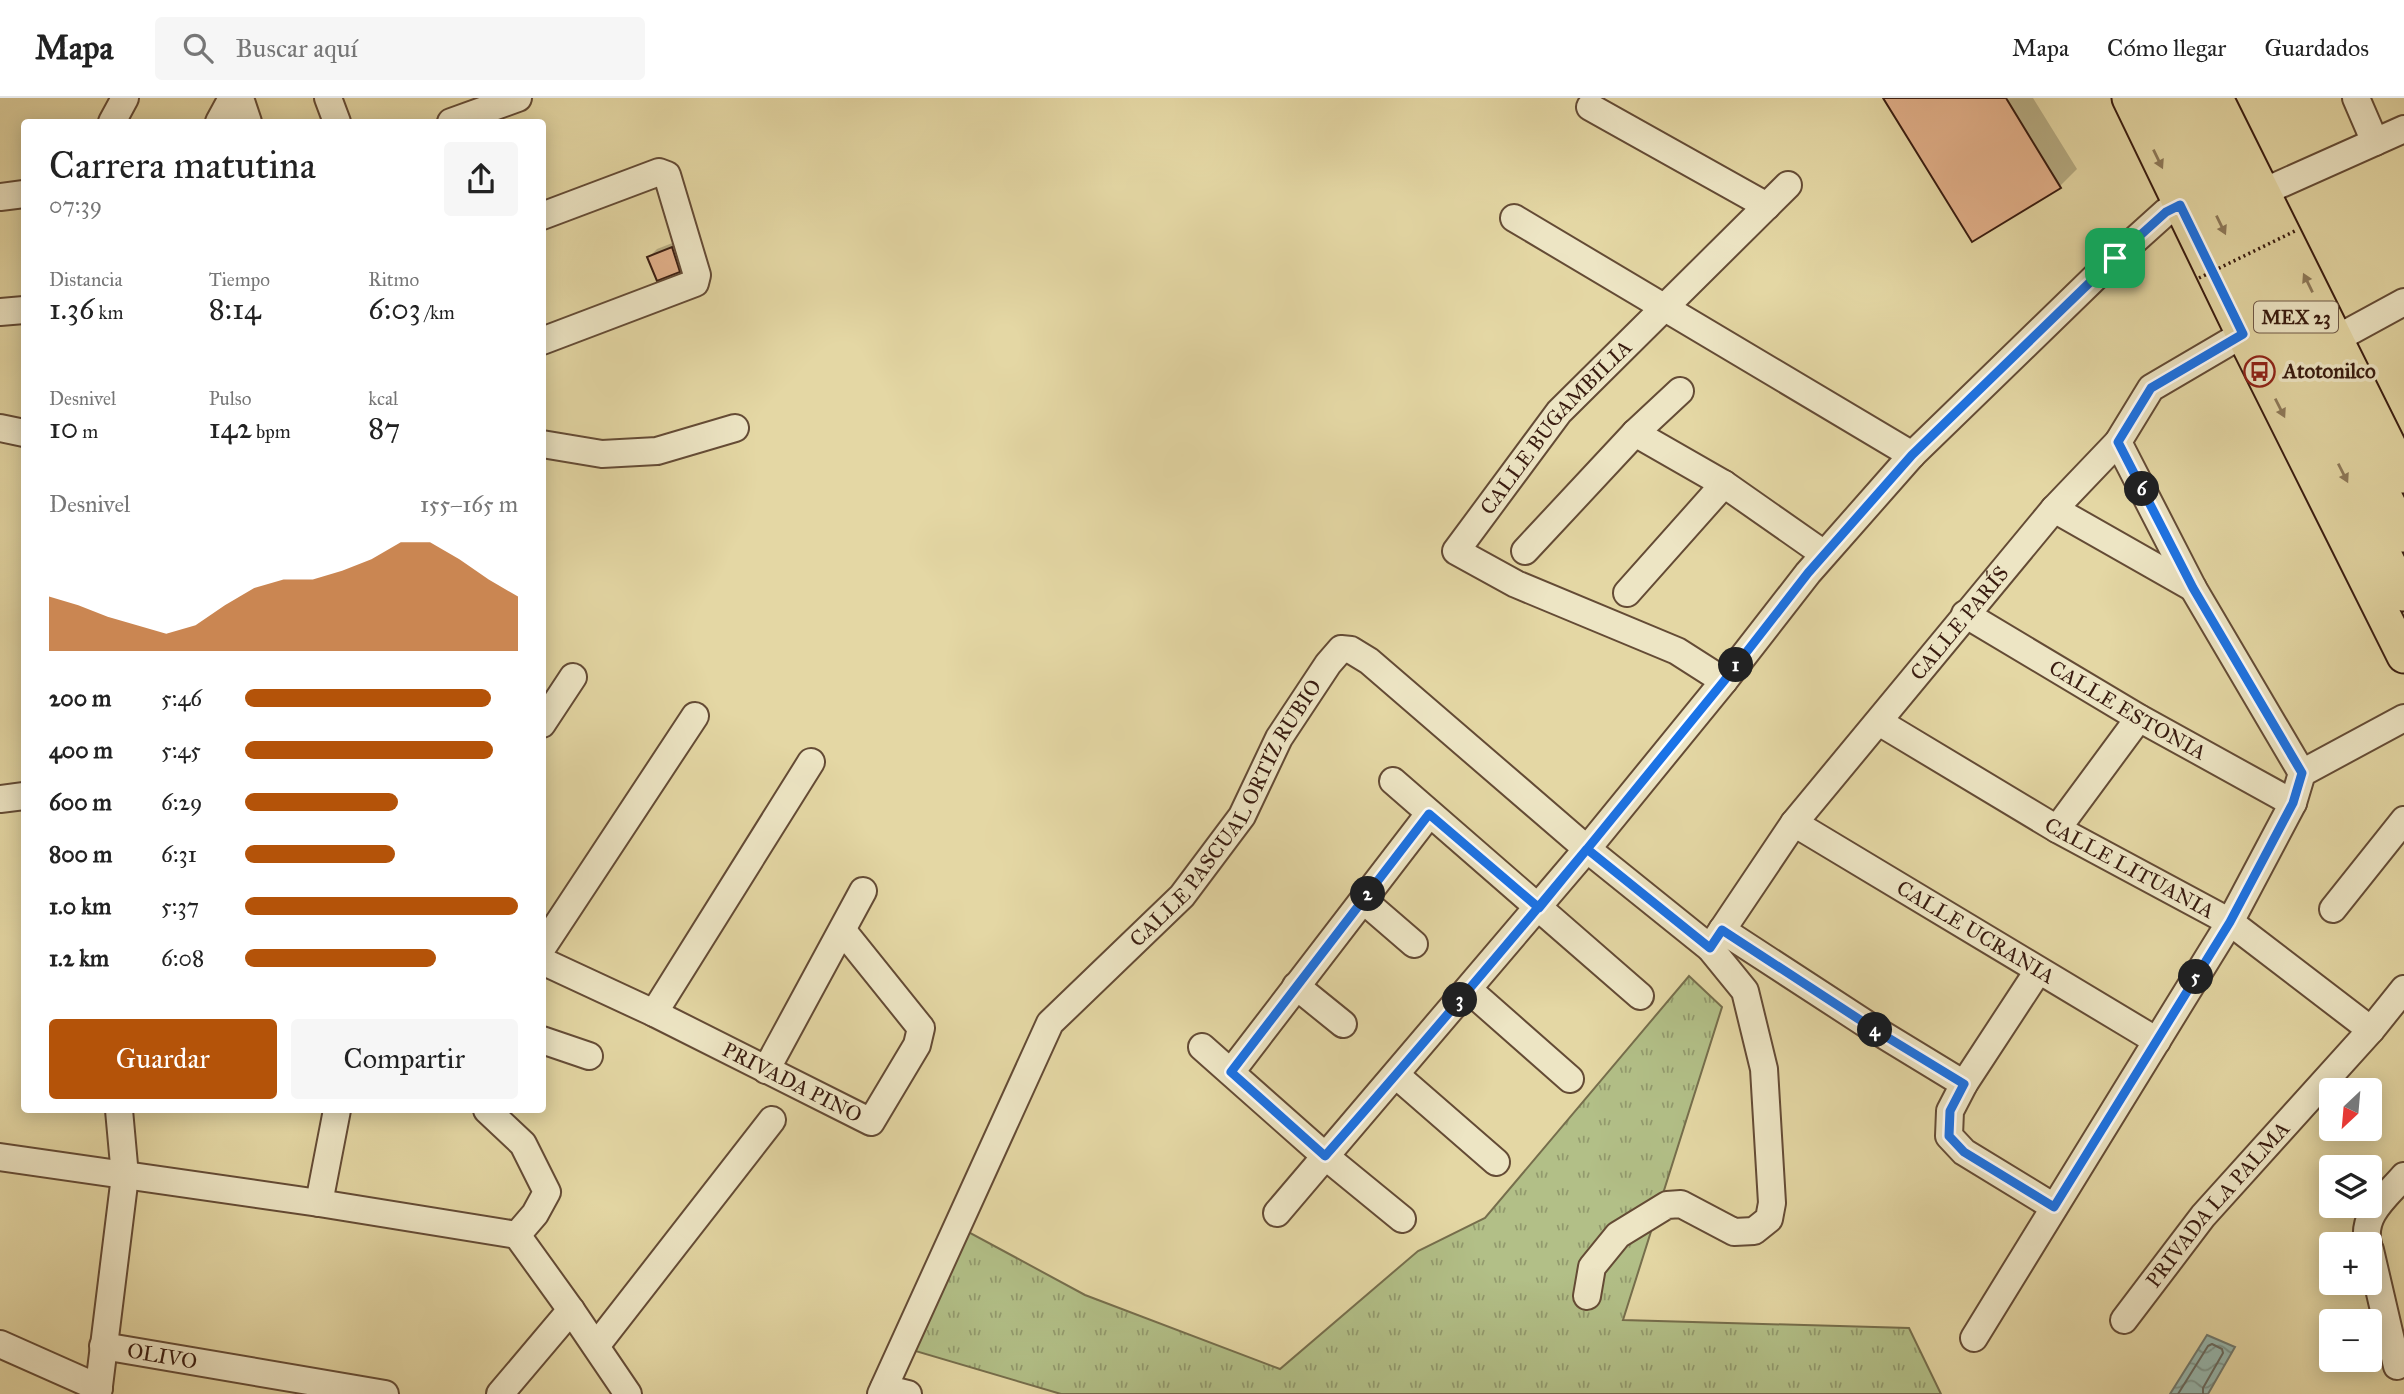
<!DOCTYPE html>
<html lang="es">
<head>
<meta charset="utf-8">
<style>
  :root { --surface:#fff; --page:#f6f6f6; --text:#222; --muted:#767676; --line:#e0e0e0; --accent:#b45309 }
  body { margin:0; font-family:"IM FELL Great Primer",serif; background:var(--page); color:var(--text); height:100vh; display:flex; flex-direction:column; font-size:26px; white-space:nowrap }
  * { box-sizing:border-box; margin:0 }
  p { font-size:23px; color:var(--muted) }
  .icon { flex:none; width:38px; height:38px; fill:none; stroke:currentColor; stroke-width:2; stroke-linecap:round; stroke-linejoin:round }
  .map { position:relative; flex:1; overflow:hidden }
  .side { position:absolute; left:21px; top:21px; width:525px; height:994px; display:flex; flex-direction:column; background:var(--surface); border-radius:7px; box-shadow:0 4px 18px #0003 }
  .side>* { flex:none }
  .needle { width:46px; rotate:206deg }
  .fabs { position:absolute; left:2319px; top:980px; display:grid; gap:14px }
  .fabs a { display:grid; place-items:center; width:63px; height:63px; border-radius:7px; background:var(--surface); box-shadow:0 4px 18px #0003; font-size:35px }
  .pin { position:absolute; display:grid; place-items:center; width:60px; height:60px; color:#fff; margin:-30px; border-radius:14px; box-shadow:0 4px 10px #0006 }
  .km { position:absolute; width:35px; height:35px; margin:-18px; border-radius:50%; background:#222; color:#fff; font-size:19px; line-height:35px; text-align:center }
  .round { display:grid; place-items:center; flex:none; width:74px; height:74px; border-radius:7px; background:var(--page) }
  .summary { display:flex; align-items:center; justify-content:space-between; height:119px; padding:0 28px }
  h1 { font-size:38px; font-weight:600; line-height:52px }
  .stats { display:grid; grid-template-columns:repeat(3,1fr); gap:10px; height:119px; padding:7px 28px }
  .stats div { display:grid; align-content:center }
  .stats b { font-size:30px; font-weight:600 }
  .stats small { font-size:19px; font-weight:400 }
  .stats p { font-size:19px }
  .chart { height:196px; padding:14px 28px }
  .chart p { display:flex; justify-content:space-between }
  .chart svg { width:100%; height:126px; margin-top:7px; fill:var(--accent); opacity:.7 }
  .cta { display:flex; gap:14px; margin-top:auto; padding:14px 28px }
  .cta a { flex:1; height:80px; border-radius:7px; background:var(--accent); color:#fff; font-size:28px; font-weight:600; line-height:80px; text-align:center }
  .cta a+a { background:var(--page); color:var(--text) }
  ul { padding:0 28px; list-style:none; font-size:23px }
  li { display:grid; grid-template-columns:112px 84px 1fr; align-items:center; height:52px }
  li i { height:18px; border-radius:9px; background:var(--accent) }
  header { display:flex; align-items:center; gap:42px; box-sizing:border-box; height:98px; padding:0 35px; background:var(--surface); border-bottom:2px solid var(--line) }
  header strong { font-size:33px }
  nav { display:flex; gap:38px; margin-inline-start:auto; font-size:24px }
  .search { width:490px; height:63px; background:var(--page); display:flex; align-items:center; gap:18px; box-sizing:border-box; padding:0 24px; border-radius:7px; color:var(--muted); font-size:26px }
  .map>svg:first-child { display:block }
  .grass { fill:url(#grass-tufts); stroke:#766e4c; stroke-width:2 }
  .water { fill:url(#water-waves); stroke:#717a6f; stroke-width:2 }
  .shadow { fill:#0003 }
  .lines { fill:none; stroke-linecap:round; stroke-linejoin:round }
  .shore { stroke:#686a60; stroke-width:2 }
  .building { fill:#e2b08a; stroke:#391c10; stroke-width:2 }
  .minor-casing { stroke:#644b35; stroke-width:30 }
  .major-casing { stroke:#391c10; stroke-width:37 }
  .minor { stroke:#ede5c4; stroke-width:26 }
  .major { stroke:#e4d7a4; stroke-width:33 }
  .path-bridge { stroke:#391c10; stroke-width:3.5; stroke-dasharray:2 3.5; stroke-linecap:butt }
  .oneway { fill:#8e7a5a }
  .route-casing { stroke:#fff; stroke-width:14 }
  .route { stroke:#1a73e8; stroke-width:9 }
  .labels { text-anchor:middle; stroke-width:7; stroke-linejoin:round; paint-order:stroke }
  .shield { fill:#ede5c4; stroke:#6f5846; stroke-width:2 }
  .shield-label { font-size:19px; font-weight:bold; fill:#391c10 }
  .poi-label { font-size:21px; font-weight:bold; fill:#391c10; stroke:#ede5c4; text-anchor:start }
  .street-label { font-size:21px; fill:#391c10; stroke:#ede5c4 }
</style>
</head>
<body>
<header>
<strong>Mapa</strong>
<div class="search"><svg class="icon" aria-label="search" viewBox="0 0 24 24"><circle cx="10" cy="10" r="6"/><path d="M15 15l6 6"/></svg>Buscar aquí</div>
<nav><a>Mapa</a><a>Cómo llegar</a><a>Guardados</a></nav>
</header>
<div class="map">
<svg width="2404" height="1296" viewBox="0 0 2404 1296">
  <defs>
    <pattern id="grass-tufts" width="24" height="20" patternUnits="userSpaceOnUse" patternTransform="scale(1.75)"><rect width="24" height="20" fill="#b2bf87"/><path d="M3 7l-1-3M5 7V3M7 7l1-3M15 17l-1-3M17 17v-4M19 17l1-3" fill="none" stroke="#929a6d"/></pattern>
    <pattern id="water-waves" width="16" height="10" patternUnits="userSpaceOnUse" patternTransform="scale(1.75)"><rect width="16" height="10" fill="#97b8af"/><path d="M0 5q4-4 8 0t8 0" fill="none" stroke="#7c958d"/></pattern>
  </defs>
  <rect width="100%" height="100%" fill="#e4d7a4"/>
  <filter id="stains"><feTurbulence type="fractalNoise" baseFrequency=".00286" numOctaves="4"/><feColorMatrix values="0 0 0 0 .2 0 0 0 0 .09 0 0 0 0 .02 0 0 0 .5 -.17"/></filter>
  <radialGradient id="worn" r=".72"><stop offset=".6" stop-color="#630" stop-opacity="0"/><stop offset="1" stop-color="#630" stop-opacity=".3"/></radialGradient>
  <path class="grass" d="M1689 878 1722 909 1623 1222 1909 1230 1941 1296H1061L895 1247 963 1131 1085 1197 1280 1271 1418 1153 1485 1120Z"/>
  <path class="water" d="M2207 1237 2235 1249 2208 1296H2170Z"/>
  <path class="shadow" d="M1885 0H2033L2077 71 2060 88 1973 142Z
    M680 142 687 164 679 172 649 159 657 151Z"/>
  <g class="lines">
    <path class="shore" d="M2178 1296 2208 1248 2212 1246 2222 1251 2223 1255 2203 1290V1296"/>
  </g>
  <path class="building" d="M1883 0H2006L2061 90 1972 144Z
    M672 149 680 174 657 183 647 159Z"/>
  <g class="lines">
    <defs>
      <g id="minor">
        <path d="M240 0 248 24"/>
        <path d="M328 0 337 24"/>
        <path d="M2356 0 2375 44"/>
        <path d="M1590 9 1767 108"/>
        <path d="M112 24 125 0"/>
        <path d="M219 24 232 0"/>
        <path d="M451 24 518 0"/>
        <path d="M2263 94 2404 31"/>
        <path d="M0 99 24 96"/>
        <path d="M542 118 659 74 667 77 697 177 695 185 542 243"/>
        <path d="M1514 120 1912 357"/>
        <path d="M0 214 24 212"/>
        <path d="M2336 241 2404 204"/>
        <path d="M0 330 24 335"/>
        <path d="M1635 335 1724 386 1824 456"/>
        <path d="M2118 344 2193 490 2302 675"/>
        <path d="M542 346 602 356 657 353 735 330"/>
        <path d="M2054 411 2193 490"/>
        <path d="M1525 453 1635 335 1680 293"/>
        <path d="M1627 495 1724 386"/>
        <path id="s1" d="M1965 516 2139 620 2293 705"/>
        <path id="s2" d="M1724 583 1677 553 1516 486 1456 453 1559 314 1788 87"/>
        <path id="s3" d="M1879 624 2057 731 2230 824 2371 932"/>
        <path d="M542 626 573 579"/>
        <path d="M1393 683 1640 898"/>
        <path d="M0 701 24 698"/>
        <path id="s4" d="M1794 725 2157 943"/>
        <path d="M2057 731 2139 620"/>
        <path d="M1363 802 1414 846"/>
        <path d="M2333 811 2404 722"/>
        <path d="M1722 832 1877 933 1964 986"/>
        <path d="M542 850 695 618"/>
        <path id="s5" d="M1710 850 1794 725 2054 411 2118 344 2151 290 2243 236"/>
        <path id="s6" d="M542 863 654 915 871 1024 917 947 921 930 843 833"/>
        <path d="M2038 873 1964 986 1950 1013 1949 1038 1964 1054 2054 1109"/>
        <path d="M1296 888 1343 926"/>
        <path d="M1469 892 1570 981"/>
        <path d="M654 915 811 664"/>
        <path d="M542 942 589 958"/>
        <path d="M1202 949 1325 1058 1402 1121"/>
        <path d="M766 972 863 793"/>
        <path d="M1231 974 1429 716"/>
        <path d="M1396 977 1496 1064"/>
        <path d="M487 1012 523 1046 547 1094 535 1116 517 1137"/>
        <path d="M0 1059 319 1105 517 1137 571 1212 628 1296"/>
        <path d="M319 1105 337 1012"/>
        <path d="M1277 1115 1587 751 1724 583 1808 475 1912 357 2115 160 2166 114 2180 107"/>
        <path d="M2368 1146C2361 1117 2386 1099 2404 1078"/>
        <path d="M2370 1152 2397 1268"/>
        <path id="s7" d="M2124 1222 2203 1118 2371 932 2404 891"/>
        <path d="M1974 1240 2230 824 2293 705 2302 675 2404 620"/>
        <path d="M0 1246 99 1290"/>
        <path id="s8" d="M103 1248 385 1296"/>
        <path d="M596 1248 772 1022"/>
        <path d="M884 1290 908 1296"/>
        <path d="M98 1296 125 1078 119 1012"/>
        <path d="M500 1296 571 1212"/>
        <path id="s9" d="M881 1296 1050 925 1182 798 1242 718 1279 640 1328 566 1341 551 1351 552 1369 563 1587 751 1710 850 1745 893 1764 971 1772 1105 1769 1121 1754 1133 1734 1134 1681 1106 1667 1107 1618 1137 1592 1169 1587 1198"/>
      </g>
      <path id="major" d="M2129 0 2243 236 2404 558
        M2157 0 2404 496
        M2187 0 2404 437
        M2216 0 2404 378"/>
    </defs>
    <use href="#minor" class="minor-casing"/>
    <use href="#major" class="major-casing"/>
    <use href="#minor" class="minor"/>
    <use href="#major" class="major"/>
    <path class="path-bridge" d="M2199 180 2295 133"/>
  </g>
  <defs><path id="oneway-solid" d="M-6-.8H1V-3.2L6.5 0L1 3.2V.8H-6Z" transform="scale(1.75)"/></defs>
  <g class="oneway">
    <use href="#oneway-solid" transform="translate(2158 61) rotate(64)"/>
    <use href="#oneway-solid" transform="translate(2221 127) rotate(64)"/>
    <use href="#oneway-solid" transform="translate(2308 185) rotate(-116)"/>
    <use href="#oneway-solid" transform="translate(2280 310) rotate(63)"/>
    <use href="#oneway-solid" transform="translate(2343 375) rotate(63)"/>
  </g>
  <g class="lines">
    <defs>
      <path id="route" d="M2115 160 1912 357 1808 475 1724 583 1539 810 1429 716 1231 974 1325 1058C1414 957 1501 854 1587 751L1710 850 1722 832 1877 933 1964 986 1950 1013 1949 1038 1964 1054 2054 1109 2230 824 2293 705 2302 675 2193 490 2118 344 2151 290 2243 236 2180 107 2166 114 2115 160"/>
    </defs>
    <use href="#route" class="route-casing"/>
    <use href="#route" class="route"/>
  </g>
  <defs>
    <symbol id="bus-ring" viewBox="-11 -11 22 22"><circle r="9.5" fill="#ede5c4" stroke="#8f2418" stroke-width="1.5"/><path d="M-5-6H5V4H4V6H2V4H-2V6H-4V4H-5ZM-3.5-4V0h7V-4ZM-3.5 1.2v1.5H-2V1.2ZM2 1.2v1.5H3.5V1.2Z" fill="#8f2418"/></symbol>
  </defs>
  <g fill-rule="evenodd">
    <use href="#bus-ring" x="2242" y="256" width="35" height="35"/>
  </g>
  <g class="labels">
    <rect class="shield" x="2254" y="203.5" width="84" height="31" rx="5"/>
    <g class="shield-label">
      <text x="2296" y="226">MEX 23</text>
    </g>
    <g class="poi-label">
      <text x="2283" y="280">Atotonilco</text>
    </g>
    <g class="street-label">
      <text dy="7" stroke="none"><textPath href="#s2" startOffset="458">CALLE BUGAMBILIA</textPath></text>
      <text dy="7" stroke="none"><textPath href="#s5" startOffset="410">CALLE PARÍS</textPath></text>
      <text dy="7" stroke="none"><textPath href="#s1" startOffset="189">CALLE ESTONIA</textPath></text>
      <text dy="7" stroke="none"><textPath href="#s9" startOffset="684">CALLE PASCUAL ORTIZ RUBIO</textPath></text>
      <text dy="7" stroke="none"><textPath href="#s3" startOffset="290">CALLE LITUANIA</textPath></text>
      <text dy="7" stroke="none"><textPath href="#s4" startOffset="212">CALLE UCRANIA</textPath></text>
      <text dy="7" stroke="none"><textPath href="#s6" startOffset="278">PRIVADA PINO</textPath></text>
      <text dy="7" stroke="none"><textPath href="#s7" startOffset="149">PRIVADA LA PALMA</textPath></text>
      <text dy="7" stroke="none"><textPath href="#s8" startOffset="60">OLIVO</textPath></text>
    </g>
  </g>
  <rect width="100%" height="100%" filter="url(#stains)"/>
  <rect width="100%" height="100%" fill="url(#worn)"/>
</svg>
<div class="fabs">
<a><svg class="needle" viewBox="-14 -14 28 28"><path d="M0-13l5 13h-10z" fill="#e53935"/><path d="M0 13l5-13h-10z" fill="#767676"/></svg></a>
<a><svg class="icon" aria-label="layers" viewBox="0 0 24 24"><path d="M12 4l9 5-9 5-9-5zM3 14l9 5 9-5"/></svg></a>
<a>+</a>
<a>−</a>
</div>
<div class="pin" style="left:2115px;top:160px;background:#1e9e55"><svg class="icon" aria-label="arrive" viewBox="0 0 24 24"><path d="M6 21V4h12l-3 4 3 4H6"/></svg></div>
<b class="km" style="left:1736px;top:567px">1</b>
<b class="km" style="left:1368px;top:796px">2</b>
<b class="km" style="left:1460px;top:902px">3</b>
<b class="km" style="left:1875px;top:932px">4</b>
<b class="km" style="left:2196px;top:879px">5</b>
<b class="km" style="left:2142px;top:391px">6</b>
<section class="side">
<div class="summary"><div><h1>Carrera matutina</h1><p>07:39</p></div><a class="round"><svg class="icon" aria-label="share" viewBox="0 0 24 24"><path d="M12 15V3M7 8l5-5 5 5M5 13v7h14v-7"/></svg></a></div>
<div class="stats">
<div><p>Distancia</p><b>1.36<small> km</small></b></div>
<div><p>Tiempo</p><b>8:14</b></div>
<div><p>Ritmo</p><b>6:03<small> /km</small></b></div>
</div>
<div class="stats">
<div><p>Desnivel</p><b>10<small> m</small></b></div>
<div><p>Pulso</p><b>142<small> bpm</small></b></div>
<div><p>kcal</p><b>87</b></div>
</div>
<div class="chart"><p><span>Desnivel</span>155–165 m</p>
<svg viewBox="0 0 160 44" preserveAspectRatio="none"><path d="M0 44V25L10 28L20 32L30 35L40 38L50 35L60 28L70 22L80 19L90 19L100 16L110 12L120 6L130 6L140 12L150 19L160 25V44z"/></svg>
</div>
<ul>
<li><b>200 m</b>5:46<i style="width:90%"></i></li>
<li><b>400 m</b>5:45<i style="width:91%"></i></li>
<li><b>600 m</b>6:29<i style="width:56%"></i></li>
<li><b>800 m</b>6:31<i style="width:55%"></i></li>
<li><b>1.0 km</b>5:37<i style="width:100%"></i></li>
<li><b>1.2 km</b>6:08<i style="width:70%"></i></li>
</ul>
<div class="cta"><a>Guardar</a><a>Compartir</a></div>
</section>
</div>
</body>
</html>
